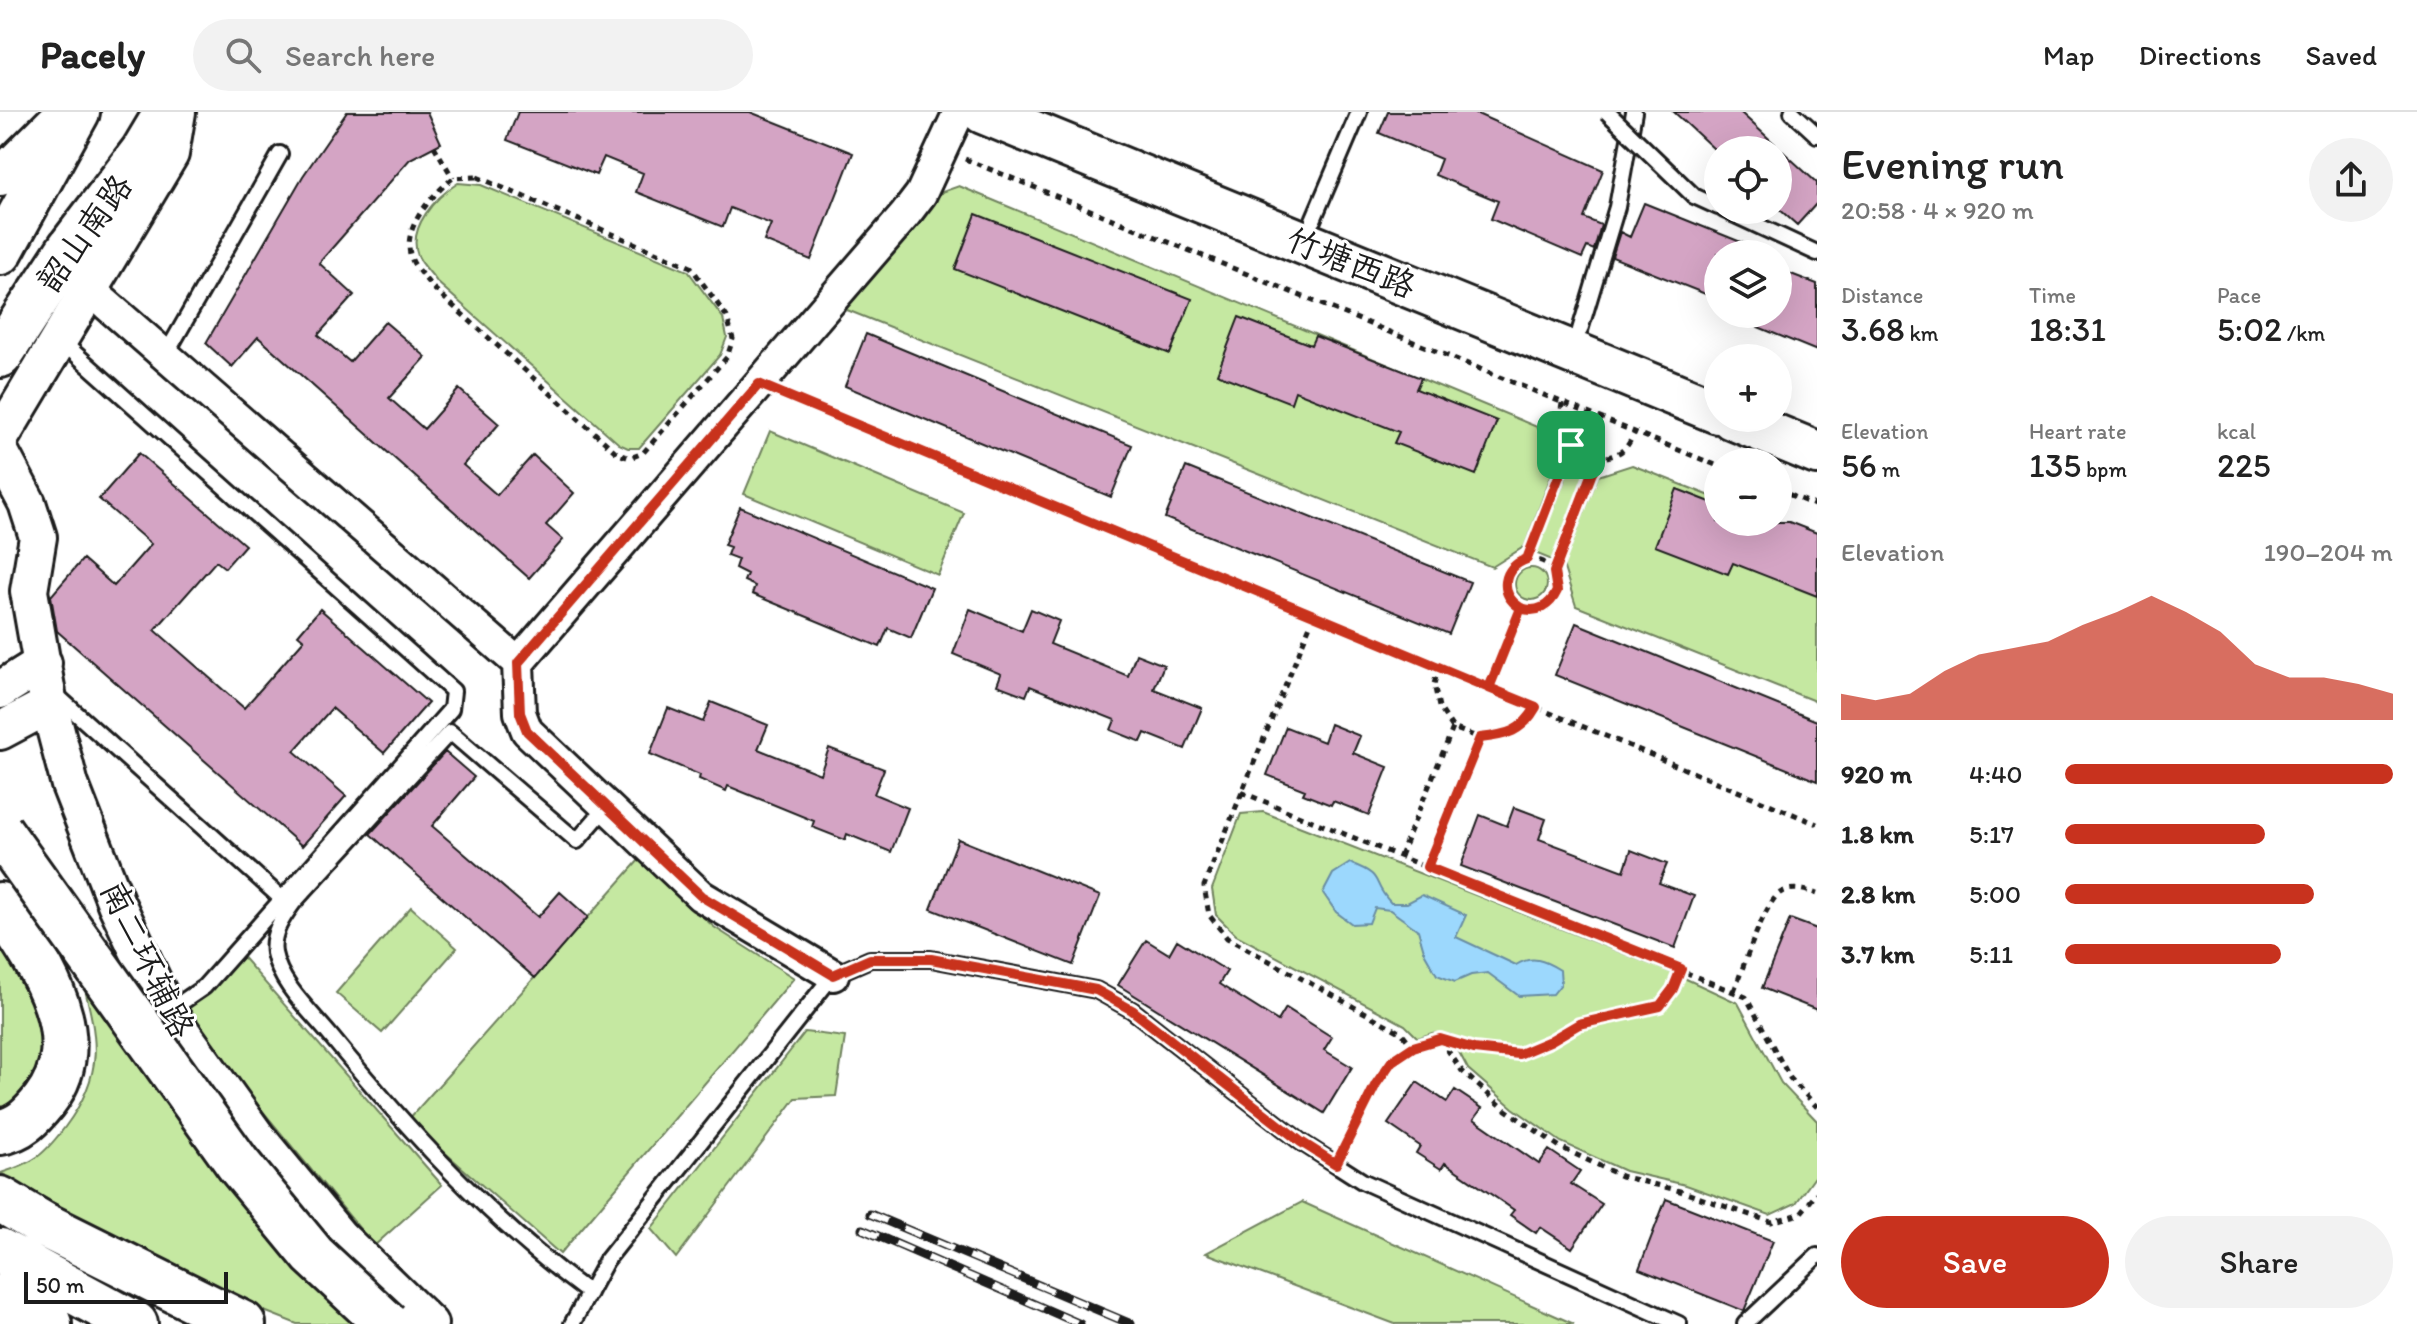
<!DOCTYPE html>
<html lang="en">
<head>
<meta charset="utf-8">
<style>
  :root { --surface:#fff; --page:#f2f2f2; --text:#222; --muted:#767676; --line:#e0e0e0; --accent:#c8321e }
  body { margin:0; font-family:Itim,"LXGW WenKai TC",sans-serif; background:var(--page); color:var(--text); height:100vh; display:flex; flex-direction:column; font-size:30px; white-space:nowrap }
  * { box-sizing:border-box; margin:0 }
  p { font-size:26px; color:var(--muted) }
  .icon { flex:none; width:44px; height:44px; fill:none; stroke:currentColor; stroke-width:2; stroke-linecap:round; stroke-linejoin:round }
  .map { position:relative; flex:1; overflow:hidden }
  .details { display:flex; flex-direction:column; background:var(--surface); width:600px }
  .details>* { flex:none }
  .fabs { position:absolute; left:1704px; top:24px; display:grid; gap:16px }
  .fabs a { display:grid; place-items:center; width:88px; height:88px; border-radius:50%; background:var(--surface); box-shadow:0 8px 32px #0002; font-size:40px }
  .scale { position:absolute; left:24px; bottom:20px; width:204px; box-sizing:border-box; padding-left:8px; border:4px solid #1c1c1c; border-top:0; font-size:22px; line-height:28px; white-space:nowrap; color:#1c1c1c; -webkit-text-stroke:6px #fff; paint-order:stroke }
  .pin { position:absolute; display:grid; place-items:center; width:68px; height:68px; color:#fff; margin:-34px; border-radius:16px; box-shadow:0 4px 12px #0006 }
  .round { display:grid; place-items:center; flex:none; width:84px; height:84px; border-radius:42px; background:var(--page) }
  .overview { display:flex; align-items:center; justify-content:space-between; height:136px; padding:0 24px }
  h1 { font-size:44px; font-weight:600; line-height:60px }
  .stats { display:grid; grid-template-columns:repeat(3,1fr); gap:12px; height:136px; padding:8px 24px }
  .stats div { display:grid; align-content:center }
  .stats b { font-size:34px; font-weight:600 }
  .stats small { font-size:22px; font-weight:400 }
  .stats p { font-size:22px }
  .chart { height:224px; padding:16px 24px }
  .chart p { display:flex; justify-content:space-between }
  .chart svg { width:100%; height:144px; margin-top:8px; fill:var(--accent); opacity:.7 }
  .button { display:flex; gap:16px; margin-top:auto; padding:16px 24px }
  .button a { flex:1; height:92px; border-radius:48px; background:var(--accent); color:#fff; font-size:32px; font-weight:600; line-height:92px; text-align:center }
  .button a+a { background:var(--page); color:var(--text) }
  ul { padding:0 24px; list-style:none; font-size:26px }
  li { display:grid; grid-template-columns:128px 96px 1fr; align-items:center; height:60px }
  li i { height:20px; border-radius:10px; background:var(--accent) }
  header { display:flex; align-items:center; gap:48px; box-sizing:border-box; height:112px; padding:0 40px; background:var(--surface); border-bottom:2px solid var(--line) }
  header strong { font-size:38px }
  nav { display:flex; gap:44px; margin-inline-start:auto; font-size:28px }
  .search { width:560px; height:72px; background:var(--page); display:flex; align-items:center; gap:20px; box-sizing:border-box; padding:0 28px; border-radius:44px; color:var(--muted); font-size:30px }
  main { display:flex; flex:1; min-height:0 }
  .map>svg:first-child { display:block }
  .green { fill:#c5e8a1; stroke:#70825e; stroke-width:2 }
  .water { fill:#9cd8fd; stroke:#698da3; stroke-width:2 }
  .building { fill:#d4a4c4; stroke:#1c1c1c; stroke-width:2 }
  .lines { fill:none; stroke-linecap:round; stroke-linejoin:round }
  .service-casing { stroke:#1c1c1c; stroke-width:20 }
  .minor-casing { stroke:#1c1c1c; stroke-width:36 }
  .tertiary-casing { stroke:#1c1c1c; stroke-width:42 }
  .secondary-casing { stroke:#1c1c1c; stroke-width:48 }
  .primary-casing { stroke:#1c1c1c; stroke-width:50 }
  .trunk-casing { stroke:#1c1c1c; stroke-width:50 }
  .path { stroke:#1c1c1c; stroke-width:5; stroke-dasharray:6 6; stroke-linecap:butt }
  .service { stroke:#fff; stroke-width:14 }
  .minor { stroke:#fff; stroke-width:30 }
  .tertiary { stroke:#fff; stroke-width:36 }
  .secondary { stroke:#fff; stroke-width:42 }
  .primary { stroke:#fff; stroke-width:44 }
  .trunk { stroke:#fff; stroke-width:44 }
  .rail-casing { stroke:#1c1c1c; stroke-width:9 }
  .rail { stroke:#fff; stroke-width:6; stroke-dasharray:18; stroke-linecap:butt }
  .service-bridge-casing { stroke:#1c1c1c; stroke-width:20; stroke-linecap:butt }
  .trunk-bridge-casing { stroke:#1c1c1c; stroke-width:50; stroke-linecap:butt }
  .service-bridge { stroke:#fff; stroke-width:14 }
  .trunk-bridge { stroke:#fff; stroke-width:44 }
  .route-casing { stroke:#fff; stroke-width:16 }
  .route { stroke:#c8321e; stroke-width:10 }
  .labels { text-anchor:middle; stroke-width:6; stroke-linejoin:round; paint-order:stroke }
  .street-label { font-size:34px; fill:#1c1c1c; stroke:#fff }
</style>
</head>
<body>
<header>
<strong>Pacely</strong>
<div class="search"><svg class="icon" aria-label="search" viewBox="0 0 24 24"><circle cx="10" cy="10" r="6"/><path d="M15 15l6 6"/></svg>Search here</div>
<nav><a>Map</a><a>Directions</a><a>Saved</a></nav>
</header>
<main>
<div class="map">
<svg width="1817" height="1212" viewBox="0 0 1817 1212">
  <rect width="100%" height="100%" fill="#fff"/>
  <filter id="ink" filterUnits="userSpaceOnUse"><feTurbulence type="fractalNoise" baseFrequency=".0125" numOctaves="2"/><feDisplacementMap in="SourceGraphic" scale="16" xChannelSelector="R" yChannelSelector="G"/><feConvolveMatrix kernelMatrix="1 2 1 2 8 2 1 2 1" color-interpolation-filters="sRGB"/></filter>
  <g filter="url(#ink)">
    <path class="green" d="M458 71 481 73 688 159 723 206 727 225 720 243 639 336H628L619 332 437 170C432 162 422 153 418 144 407 115 436 85 458 71Z
      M959 74 1537 315 1557 348 1525 434 1492 455 842 196 942 80Z
      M770 319 964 401 938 463 744 382Z
      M1632 353 1718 387V410L1817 427V590L1576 494 1563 453 1598 364Z
      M1569 357 1585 363 1552 448 1535 441Z
      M1515 472a16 16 0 1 1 32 0a16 16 0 1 1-32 0Z
      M1263 700 1669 859 1738 891 1781 971 1817 1009V1062L1796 1091 1770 1103 1686 1073 1625 1059 1561 1030 1513 996 1468 957 1450 923 1432 921 1418 926 1405 913 1236 823 1216 803 1212 777 1241 702Z
      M639 748 714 815 794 866 560 1142 408 1008Z
      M411 795 457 836 382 921 336 881Z
      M0 810 35 866 53 948 0 1009Z
      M240 842 442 1073 374 1134 182 901Z
      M81 862 363 1212H297L259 1197 140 1139 1 1061C35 1050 43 1044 65 1015 107 959 97 925 81 862Z
      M805 920 845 925 836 984 796 986 676 1146 651 1117Z
      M1302 1090 1574 1212H1395L1206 1141Z"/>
    <path class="water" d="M1350 751C1387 765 1369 768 1391 791H1407L1422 783 1466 803 1456 825 1516 853C1532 843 1544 848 1560 858L1561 872 1553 882 1519 884 1488 861 1471 863 1455 870 1437 863 1425 842 1418 818 1390 798 1375 796 1369 811 1352 812 1336 800 1323 781 1333 762Z"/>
    <path class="building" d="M347 0H427L441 31 410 47 319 151 354 183 318 223 350 250 385 210 426 245 389 286 424 317 459 277 499 312 463 353 497 383 533 343 574 381 546 413 563 428 529 466 258 225 232 255 206 231 303 64Z
      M518 0H750L853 41 811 148 764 129 771 112 730 96 723 115 636 80 643 61 604 45 596 63 507 28Z
      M1388 0H1473L1603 58 1584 106 1601 113 1594 138 1587 135 1582 146 1491 107 1498 89 1435 63 1441 47 1379 21Z
      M1674 0H1740L1817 71V91L1797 113 1778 96V38H1715Z
      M1644 91 1768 141V142H1718V187L1612 145 1620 120 1630 125Z
      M976 102 1192 187 1170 242 955 157Z
      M1778 157 1817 172V239L1729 203 1778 202Z
      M1239 205 1311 233 1315 224 1421 266 1416 277 1497 309 1476 363 1394 331 1399 320 1295 279 1291 291 1217 262Z
      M866 222 1132 333 1111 385 845 274Z
      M139 341 245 433 225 456 216 449 155 518 244 596 304 528 298 523 320 497 428 591 384 641 332 596 294 639 346 684 302 734 57 519 51 484 83 447 114 474 151 432 99 387Z
      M1186 355 1470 470 1449 522 1165 406Z
      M1677 377 1718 393V410H1789L1817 421V484L1733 451 1728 462 1655 434Z
      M740 395 932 476 911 526 888 516 880 535 752 482 755 474 744 469 747 462 735 456 738 447 727 443 730 435 724 433Z
      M970 497 1022 519 1031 497 1059 509 1050 532 1128 564 1136 542 1164 553 1154 577 1202 596 1185 637 1145 621 1141 630 1111 618 1115 608 1030 574 1026 584 997 573 1001 562 953 542Z
      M1576 511 1817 609V669L1555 563Z
      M711 590 768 613 758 637 820 662 829 636 884 657 874 682 908 696 891 740 847 722 845 728 812 715 814 709 728 674 726 679 699 667 700 663 650 642 668 596 703 610Z
      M1330 612 1360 624 1353 641 1388 655 1369 703 1333 689 1331 693 1303 682 1305 678 1267 663 1286 615 1324 630Z
      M445 640 474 665 432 714 538 805 560 780 588 805 535 866 370 722Z
      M1514 695 1546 707 1539 727 1624 759 1631 738 1667 752 1659 771 1694 784 1675 836 1461 754 1480 703 1507 714Z
      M958 727 1100 784 1073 853 931 797Z
      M1790 807 1817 817V898L1762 876Z
      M1146 828 1169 842 1177 828 1227 859 1219 872 1278 909 1286 896 1332 925 1324 938 1352 955 1324 1001 1118 873Z
      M1417 970 1447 990 1455 978 1482 996 1474 1007 1539 1052 1549 1038 1580 1059 1571 1072 1602 1092 1572 1136 1540 1115 1536 1121 1510 1103 1514 1098 1445 1051 1441 1057 1416 1041 1420 1034 1388 1012Z
      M1666 1087 1773 1129 1744 1199 1639 1157Z"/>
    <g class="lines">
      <defs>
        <path id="service" d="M1792 0 1817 23
          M1694 84 1718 95
          M1724 98 1817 141
          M1313 108 1359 0
          M1580 218 1617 95 1634 0
          M60 228 453 579 451 597 204 875 169 899
          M165 244 280 42
          M56 583 281 786
          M589 1181C489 1108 407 1017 329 922 310 899 280 872 274 841 271 822 282 806 293 791L450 620 577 729 607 694
          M572 1212 606 1149 833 863 870 847H931L1096 878 1132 898 1301 1030 1362 1069 1679 1212
          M1745 1212 1817 1144"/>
        <path id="minor" d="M90 178 518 551
          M833 863 701 784 527 619 520 601 518 551 905 103 921 82 959 0"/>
        <path id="tertiary" d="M0 65 65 0
          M0 326 170 42 177 0
          M0 340 27 391 38 425 29 479 49 593 70 673 116 791 167 900 258 1027 339 1125 429 1212
          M0 578 43 551
          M0 619 49 593
          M0 1210 3 1212"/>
        <path id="secondary" d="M983 0 1718 300
          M1732 306 1817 341"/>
        <path id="primary" d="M0 140 77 0
          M0 243 70 136 143 40 167 0"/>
        <path id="trunk" d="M0 133 15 112
          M0 793C37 848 94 925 44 989 32 1004 20 1017 0 1020
          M0 1087 42 1112 243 1212
          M0 1139 135 1212
          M0 1185 49 1212"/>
      </defs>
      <use href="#service" class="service-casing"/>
      <use href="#minor" class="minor-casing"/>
      <use href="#tertiary" class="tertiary-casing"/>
      <use href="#secondary" class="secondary-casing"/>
      <use href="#primary" class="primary-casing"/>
      <use href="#trunk" class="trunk-casing"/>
      <path class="path" d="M434 34 453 66
        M965 47 1718 354
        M477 65 691 155 727 205 733 227 727 245 643 341 630 346 618 342 431 174C425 166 416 157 412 148 399 118 432 83 453 66Z
        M784 282 1817 712
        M1562 291C1561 299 1559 309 1561 317 1568 342 1604 355 1624 337 1629 333 1632 325 1635 320
        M1778 378 1817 394
        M1527 447C1584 447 1547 526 1513 491 1497 474 1508 453 1527 447L1571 333
        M1554 460 1598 345
        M1314 503 1204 774 1209 803 1227 826 1402 921 1413 935
        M1439 554 1434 572 1439 595 1453 616 1480 626 1503 624 1527 612 1536 595
        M1489 576 1521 496
        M1241 680 1746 885 1790 966 1817 995
        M1400 744 1453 616
        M1427 755 1480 626
        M1734 879C1742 859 1764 791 1780 781 1792 774 1805 778 1817 782
        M1440 927 1462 959 1506 998 1560 1035 1621 1064 1680 1079 1771 1110 1800 1102 1817 1081
        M1343 1037 1376 972 1392 949 1413 935 1440 927 1474 937 1519 942 1579 912 1660 894 1673 877 1681 857"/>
      <use href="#service" class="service"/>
      <use href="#minor" class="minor"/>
      <use href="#tertiary" class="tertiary"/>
      <use href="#secondary" class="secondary"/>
      <use href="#primary" class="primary"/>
      <use href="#trunk" class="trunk"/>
      <defs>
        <path id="rail" d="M870 1102 1131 1212
          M862 1117 1080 1212"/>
      </defs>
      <use href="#rail" class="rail-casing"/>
      <use href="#rail" class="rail"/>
      <defs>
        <path id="service-bridge" d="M1607 0 1694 84"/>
        <path id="trunk-bridge" d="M0 719 238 1052 313 1143 387 1212"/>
      </defs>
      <use href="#service-bridge" class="service-bridge-casing"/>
      <use href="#trunk-bridge" class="trunk-bridge-casing"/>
      <use href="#service-bridge" class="service-bridge"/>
      <use href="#trunk-bridge" class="trunk-bridge"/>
    </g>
  </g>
  <g class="lines" filter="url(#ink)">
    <defs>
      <path id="route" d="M1571 333 1527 447C1502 455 1498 483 1521 496L1489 576 759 272 518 551 520 601 527 619 701 784 833 863 870 847H931L1096 878 1132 898 1301 1030 1336 1052 1376 972 1392 949 1413 935 1440 927 1474 937 1519 942 1550 929 1579 912 1660 894 1673 877 1681 857 1427 755 1480 626C1507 623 1522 620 1536 595L1489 576 1521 496C1537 502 1550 494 1557 479L1554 460 1598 345 1583 343 1571 333"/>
    </defs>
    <use href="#route" class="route-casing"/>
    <use href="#route" class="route"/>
  </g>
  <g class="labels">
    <g class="street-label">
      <text transform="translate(84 121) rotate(-54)" y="12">韶山南路</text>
      <text transform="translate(1351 150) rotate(22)" y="12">竹塘西路</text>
      <text transform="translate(148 847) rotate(64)" y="12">南二环辅路</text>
    </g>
  </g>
</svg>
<div class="fabs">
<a><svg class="icon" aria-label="locate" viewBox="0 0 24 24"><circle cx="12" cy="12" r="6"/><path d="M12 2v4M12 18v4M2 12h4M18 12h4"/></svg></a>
<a><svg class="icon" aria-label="layers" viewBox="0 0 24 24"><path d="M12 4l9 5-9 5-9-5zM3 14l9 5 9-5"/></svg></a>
<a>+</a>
<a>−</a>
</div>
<div class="scale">50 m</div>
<div class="pin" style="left:1571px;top:333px;background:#1e9e55"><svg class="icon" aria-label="arrive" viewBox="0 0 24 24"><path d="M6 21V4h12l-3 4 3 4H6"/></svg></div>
</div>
<section class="details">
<div class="overview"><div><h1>Evening run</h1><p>20:58 · 4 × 920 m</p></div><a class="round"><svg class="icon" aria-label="share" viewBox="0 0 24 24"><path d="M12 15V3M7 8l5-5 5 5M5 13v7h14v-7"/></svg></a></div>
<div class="stats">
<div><p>Distance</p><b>3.68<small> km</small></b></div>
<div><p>Time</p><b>18:31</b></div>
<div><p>Pace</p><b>5:02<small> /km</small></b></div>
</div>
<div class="stats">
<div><p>Elevation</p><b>56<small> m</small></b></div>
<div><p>Heart rate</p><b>135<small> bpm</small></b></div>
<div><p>kcal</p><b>225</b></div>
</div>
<div class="chart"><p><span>Elevation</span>190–204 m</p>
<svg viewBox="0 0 160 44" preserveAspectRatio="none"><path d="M0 44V36L10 38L20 36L30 29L40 24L50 22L60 20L70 15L80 11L90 6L100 11L110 17L120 27L130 31L140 31L150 33L160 36V44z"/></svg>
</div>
<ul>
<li><b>920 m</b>4:40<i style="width:100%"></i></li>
<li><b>1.8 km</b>5:17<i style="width:61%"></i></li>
<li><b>2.8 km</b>5:00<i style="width:76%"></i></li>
<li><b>3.7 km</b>5:11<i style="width:66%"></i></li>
</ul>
<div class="button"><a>Save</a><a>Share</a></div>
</section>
</main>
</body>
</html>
